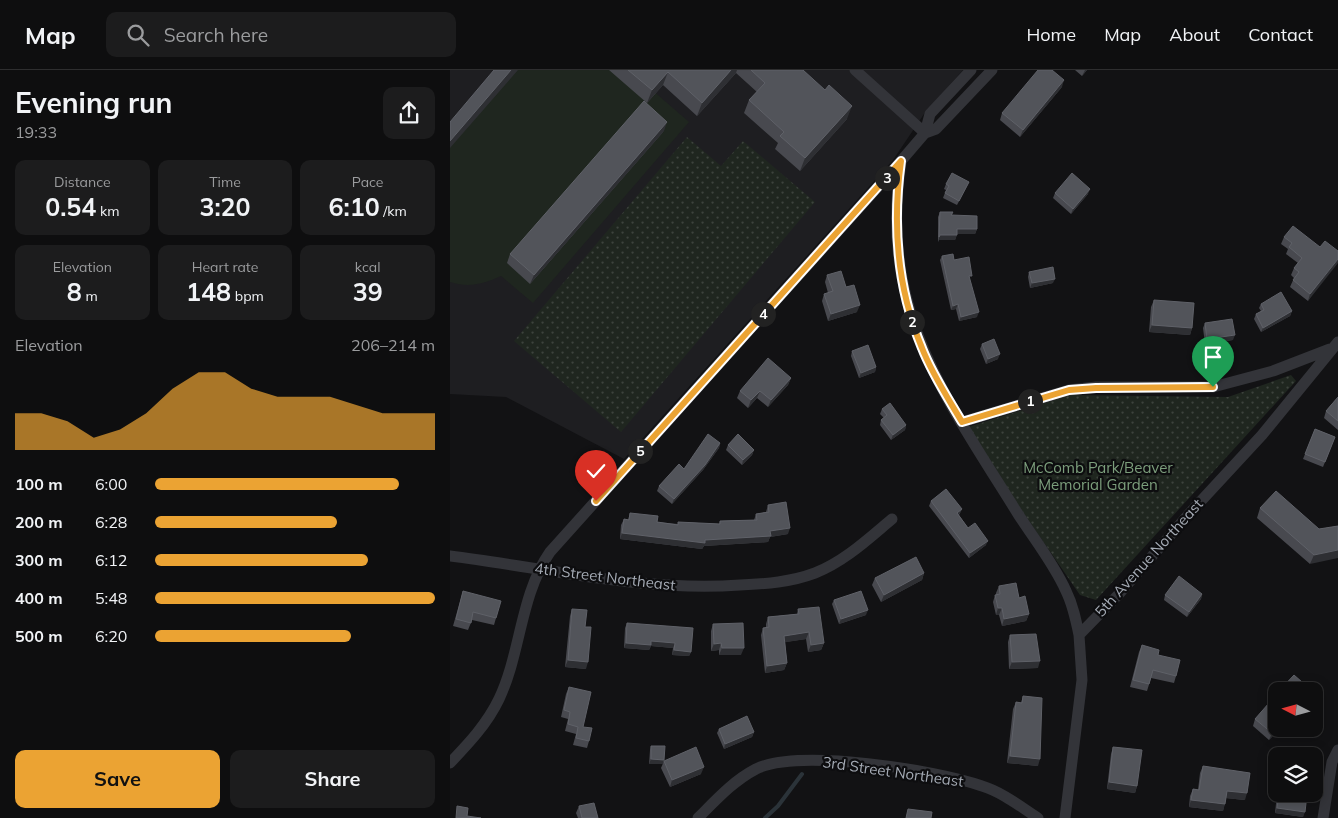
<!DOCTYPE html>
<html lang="en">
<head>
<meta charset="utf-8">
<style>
  :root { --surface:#0e0e0f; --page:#1c1c1d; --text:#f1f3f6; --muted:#9b9c9e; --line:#2e2e2f; --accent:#eba333 }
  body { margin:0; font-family:Mulish,sans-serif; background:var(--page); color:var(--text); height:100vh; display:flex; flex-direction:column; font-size:19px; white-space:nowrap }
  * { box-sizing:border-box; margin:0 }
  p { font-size:16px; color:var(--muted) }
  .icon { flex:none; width:28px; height:28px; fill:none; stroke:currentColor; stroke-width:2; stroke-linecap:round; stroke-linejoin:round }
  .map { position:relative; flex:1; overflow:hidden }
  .side { display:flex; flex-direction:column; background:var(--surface); width:450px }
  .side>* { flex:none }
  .needle { width:32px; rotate:276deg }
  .controls { position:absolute; left:818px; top:612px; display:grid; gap:10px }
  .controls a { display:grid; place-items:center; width:55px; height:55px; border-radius:10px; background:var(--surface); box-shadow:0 2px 12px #0003,0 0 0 1px var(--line); font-size:25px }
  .pin { position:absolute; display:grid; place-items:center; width:42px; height:42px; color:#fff; margin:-51px -21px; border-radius:50% 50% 50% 0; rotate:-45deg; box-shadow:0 0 5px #0007 }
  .pin .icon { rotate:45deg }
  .km { position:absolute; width:25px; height:25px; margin:-12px; border-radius:50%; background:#222; color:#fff; font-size:14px; line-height:25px; text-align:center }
  .round { display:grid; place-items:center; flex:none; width:52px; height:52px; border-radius:10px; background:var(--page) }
  .head { display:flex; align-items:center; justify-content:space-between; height:85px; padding:0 15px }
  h1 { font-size:28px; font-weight:700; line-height:38px }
  .stats { display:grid; grid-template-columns:repeat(3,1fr); gap:8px; height:85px; padding:5px 15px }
  .stats div { display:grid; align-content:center; border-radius:10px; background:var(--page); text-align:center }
  .stats b { font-size:25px; font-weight:700 }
  .stats small { font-size:14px; font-weight:400 }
  .stats p { font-size:14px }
  .chart { height:140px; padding:10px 15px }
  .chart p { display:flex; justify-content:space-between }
  .chart svg { width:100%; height:90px; margin-top:5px; fill:var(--accent); opacity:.7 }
  .action { display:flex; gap:10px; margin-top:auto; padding:10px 15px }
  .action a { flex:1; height:58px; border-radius:10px; background:var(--accent); color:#111; font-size:20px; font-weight:700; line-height:58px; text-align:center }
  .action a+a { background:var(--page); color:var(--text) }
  ul { padding:0 15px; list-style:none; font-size:16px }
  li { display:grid; grid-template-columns:80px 60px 1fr; align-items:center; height:38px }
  li i { height:12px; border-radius:6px; background:var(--accent) }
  header { display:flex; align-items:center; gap:30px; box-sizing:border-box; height:70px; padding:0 25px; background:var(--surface); border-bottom:1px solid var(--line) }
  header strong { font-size:24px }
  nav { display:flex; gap:28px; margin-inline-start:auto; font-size:18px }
  .search { width:350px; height:45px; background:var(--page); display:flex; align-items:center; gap:12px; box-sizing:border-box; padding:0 18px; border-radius:10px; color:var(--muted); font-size:19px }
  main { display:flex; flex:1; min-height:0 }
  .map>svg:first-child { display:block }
  .built { fill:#1e1e21 }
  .grass { fill:#1f261f }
  .park { fill:url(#park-dots) }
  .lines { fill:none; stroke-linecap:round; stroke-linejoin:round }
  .stream { stroke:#2b3339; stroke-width:4 }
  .minor { stroke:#333439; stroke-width:11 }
  .wall { fill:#48494f }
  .shaded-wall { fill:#2e2f33 }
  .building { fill:#52545a; stroke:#5f6168 }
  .route-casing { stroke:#fff; stroke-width:10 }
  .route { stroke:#eba333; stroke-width:6 }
  .labels { text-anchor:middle; stroke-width:4.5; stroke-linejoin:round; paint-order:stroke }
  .park-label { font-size:15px; fill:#7c9e7c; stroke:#0d0d0f }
  .street-label { font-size:15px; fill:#a4aab4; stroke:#0d0d0f }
</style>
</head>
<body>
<header>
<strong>Map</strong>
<div class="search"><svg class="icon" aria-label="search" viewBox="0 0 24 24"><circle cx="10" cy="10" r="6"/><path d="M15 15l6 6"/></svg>Search here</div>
<nav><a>Home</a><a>Map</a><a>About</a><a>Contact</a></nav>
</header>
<main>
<section class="side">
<div class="head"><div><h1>Evening run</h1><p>19:33</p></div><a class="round"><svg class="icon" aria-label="share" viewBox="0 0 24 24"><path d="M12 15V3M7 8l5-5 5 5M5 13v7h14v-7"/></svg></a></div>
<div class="stats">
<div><p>Distance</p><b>0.54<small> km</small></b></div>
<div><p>Time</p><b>3:20</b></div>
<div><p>Pace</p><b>6:10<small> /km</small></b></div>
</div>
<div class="stats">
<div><p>Elevation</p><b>8<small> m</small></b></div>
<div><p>Heart rate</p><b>148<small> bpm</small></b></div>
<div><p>kcal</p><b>39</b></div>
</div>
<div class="chart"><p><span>Elevation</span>206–214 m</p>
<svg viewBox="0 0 160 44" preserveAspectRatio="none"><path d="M0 44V26L10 26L20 30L30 38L40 34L50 26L60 14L70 6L80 6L90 14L100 18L110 18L120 18L130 22L140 26L150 26L160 26V44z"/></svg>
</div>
<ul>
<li><b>100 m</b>6:00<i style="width:87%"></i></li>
<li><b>200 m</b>6:28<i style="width:65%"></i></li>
<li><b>300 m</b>6:12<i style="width:76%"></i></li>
<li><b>400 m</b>5:48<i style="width:100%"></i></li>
<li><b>500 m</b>6:20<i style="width:70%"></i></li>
</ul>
<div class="action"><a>Save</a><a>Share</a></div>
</section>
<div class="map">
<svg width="888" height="748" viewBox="0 0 888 748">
  <defs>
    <pattern id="park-dots" width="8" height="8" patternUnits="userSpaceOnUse" patternTransform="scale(1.25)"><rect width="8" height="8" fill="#1f261f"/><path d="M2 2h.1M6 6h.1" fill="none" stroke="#3d433d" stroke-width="1.8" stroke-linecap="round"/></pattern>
  </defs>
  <rect width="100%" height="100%" fill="#121214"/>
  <path class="built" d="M0 0H513L474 44 443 90 174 389 56 327 0 324Z"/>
  <path class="grass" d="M47 0H179L239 52 83 233 51 206C33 214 19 218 0 212V55Z"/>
  <path class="park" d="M237 67 271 96 293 71 365 132 171 362 64 271Z
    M841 305 846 311 646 530 630 525 515 358 620 325 778 327Z"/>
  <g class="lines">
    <path class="stream" d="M315 748 328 736 352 704"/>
    <path class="minor" d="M405 0 475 63
      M475 63 486 59 542 0
      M451 92C429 241 494 325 568 444 584 469 604 494 616 521 623 535 626 550 629 565
      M512 352 619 320 646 317H763L823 301 880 279
      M0 486C97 498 192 522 290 515 316 514 341 512 365 503 395 491 418 469 442 449
      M0 693C19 673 37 654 49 629 71 583 70 525 100 482L451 91 475 63 480 44 521 0
      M248 748C266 730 283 711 306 699 349 678 486 700 532 716 552 722 571 737 588 748
      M615 748 632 610 629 565 669 524 738 445 812 365 888 272
      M873 748 882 692 888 680"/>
  </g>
  <path class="wall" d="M159 0H353L397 49 350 101 325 79 328 73 294 43 299 30 307 22 286 3 247 46 213 15 197 33Z
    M625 0H637L632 6Z
    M612 17 570 67 550 50 552 43Z
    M214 61 80 214 57 193 60 184Z
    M519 112 507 135 493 128 496 120 494 119 496 114Z
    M605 123 638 124 621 144 603 128Z
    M490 142H503L502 145 527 159 525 164H507L505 170H489L488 172V147Z
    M834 167 870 177 888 181 858 231 840 217 844 208 841 205 844 198 848 193 836 184 838 179 831 174Z
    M492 186 520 211 527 247 509 251 506 239 501 240 490 190Z
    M579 202 603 213 580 218 578 207Z
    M377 205 396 217 407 242 378 251 372 231 374 224 378 223 375 212Z
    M704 230 742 258 740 265 699 262 701 237Z
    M811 234 842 241 840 246 811 262 804 249 806 244 811 241 809 238Z
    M755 253 783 270 755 274 753 258Z
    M532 274 548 289 536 294 530 279Z
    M402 281 426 297 425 302 409 308 401 286Z
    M341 308 338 315 318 337 307 328 298 338 287 328 290 321Z
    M888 327V360L874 348 876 341Z
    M432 339 456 355 455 360 441 370 430 355 431 350 434 348 430 344Z
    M865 359 885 367 873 397 853 389Z
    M270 373 269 378 253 400 222 434 207 421 209 416Z
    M278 375 304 380 302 385 292 395 276 380Z
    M481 431 512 439 509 445 518 458 536 475 519 488 479 436Z
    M318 435 338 464 320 467 318 472 254 476 252 479 170 469 171 455 174 449 178 450 180 443 207 452 228 454V452L269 454 270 451 304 450 306 444 316 442Z
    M810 438 869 459 888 456 860 494 807 448Z
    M474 503 472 510 431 532 422 515 425 508Z
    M549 516 569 528 579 544 576 551 552 556 549 545H546L543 532 545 525H546V523Z
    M13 521 46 548 44 555 22 550 18 560 3 556Z
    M752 524 751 529 737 547 714 530 715 525Z
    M384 530 416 545 389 554 382 534Z
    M122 539 135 557 136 599 115 597 120 546Z
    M348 539 374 573 371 580 358 582 356 569 335 572 337 593 334 600 315 603 311 565 313 558H316V554L318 547 347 544Z
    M177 553 241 582 239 586 222 585 223 578 201 576 199 580 174 578 175 558Z
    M263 554 291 585H269V580L261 581V561Z
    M560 565 588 598 559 599 558 572Z
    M692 575 708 585 726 606 724 613 701 608 697 621 680 617 689 582Z
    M119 617 133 657 139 671 137 678 123 675 126 664 115 661 118 649 111 647 116 624Z
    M573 626 588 696 557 693 563 639 566 632 571 633Z
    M805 649 826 659H829L819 670 803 656Z
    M269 659 304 662 302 667 274 679 267 663Z
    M201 676 214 690 213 694H199L200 680Z
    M663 677 687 716 685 723 657 719 661 684Z
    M214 691 251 704 220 717 211 698Z
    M753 696 795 730 776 728 773 741 739 737 740 726 743 719 748 720 750 703Z
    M827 724H857L853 747 825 743Z
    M129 736 148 748H128L126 743Z"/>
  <path class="shaded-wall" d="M61 0H68L0 78V71Z
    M281 0H287L286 3 247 46 252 33Z
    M635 0H637L632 6Z
    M218 2 213 15 197 33 202 20Z
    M614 10 612 17 570 67 573 60Z
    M402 36 397 49 350 101 355 88Z
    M217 52 214 61 80 214 84 205Z
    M640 119 638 124 621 144 623 139Z
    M507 159H527L525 164H505Z
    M490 165H507L505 170H489L488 172Z
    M888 189V193L858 231 860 224Z
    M605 209 603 213 580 218 582 213Z
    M508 234 506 239 501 240 503 236Z
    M410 235 407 242 378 251 381 244Z
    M842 241 840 246 811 262 813 258Z
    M529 242 527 247 509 251 511 247Z
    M702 255 742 258 740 265 699 262Z
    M785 265 783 270 755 274 757 269Z
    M550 284 548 289 536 294 538 289Z
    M426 297 425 302 409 308 411 303Z
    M341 308 338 315 318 337 321 330Z
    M310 321 307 328 298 338 301 330Z
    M456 355 455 360 441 370 443 365Z
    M270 373 269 378 253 400 222 434 224 429Z
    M304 380 302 385 292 395 293 390Z
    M512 439 510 443 505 447 507 443Z
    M340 458 338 464 320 467 318 472 254 476 252 479 170 469 172 463 255 470Z
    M538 471 536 475 519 488 520 483Z
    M888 480V488L860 494 864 485Z
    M474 503 472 510 431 532 434 525Z
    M752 524 751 529 737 547 739 542Z
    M548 538H552L549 545H546Z
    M418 540 416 545 389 554 391 549Z
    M579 544 576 551 552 556 554 549Z
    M359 562 356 569 331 573 334 566Z
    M201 571 225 573 223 578 201 576 199 580 174 578 176 573Z
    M271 573 269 580 261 581 264 574Z
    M374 573 371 580 358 582 361 575Z
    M272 578H294L291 585H269Z
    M224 580 241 582 239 586 222 585Z
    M118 590 138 592 136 599 115 597Z
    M590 591 588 598 559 599 562 592Z
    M337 593 334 600 315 603 317 596Z
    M826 658V659H829L819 670 822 663Z
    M304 662 302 667 274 679 275 674Z
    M560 686 590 689 588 696 557 693Z
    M201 689 214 690 213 694H199Z
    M254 697 251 704 220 717 222 710Z
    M659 712 687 716 685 723 657 719Z
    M777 721 797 723 795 730 775 728Z
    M741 730 775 734 773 741 739 737Z
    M827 738 855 742 853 747 825 743Z"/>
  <path class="building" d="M44 0H61L0 71V52Z
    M178 0H281L252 33 218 2 202 20Z
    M301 0H353L375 20 379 15 402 36 355 88 330 66 334 62 299 30 315 13Z
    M588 0H602L614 10 573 60 552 43Z
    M194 31 217 52 84 205 60 184Z
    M502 103 519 112 509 131 495 123 499 116 496 114Z
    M622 103 640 119 623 139 605 123Z
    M490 142H503L501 145 527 146V159H507V165H490L489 167Z
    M843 156 870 177 875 171 888 181V189L860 224 843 210 849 202 844 198 852 188 839 177 842 173 834 167Z
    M503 184 504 190 519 187 522 206H519L529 242 511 247 508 234 503 236 492 186Z
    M603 197 605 209 582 213 579 202Z
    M391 201 396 217 404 215 410 235 381 244 374 224 383 221 377 205Z
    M831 222 842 241 813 258 806 244 814 240 811 234Z
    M704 230 744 233 742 258 702 255Z
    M782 249 785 265 757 269 755 253Z
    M544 269 550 284 538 289 532 274Z
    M418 275 426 297 411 303 402 281Z
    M318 288 341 308 321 330 310 321 301 330 290 321Z
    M888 327V351L876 341Z
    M440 333 456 355 443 365 431 350 437 345 432 339Z
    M865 359 885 367 875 392 855 384Z
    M258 364 270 373 255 395 224 429 209 416 229 394 234 399Z
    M288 364 304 380 293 390 278 375Z
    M496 419 512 439 507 443 518 458 525 453 538 471 520 483 481 431Z
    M826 421 869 459 888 456V480L864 485 810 438Z
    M336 432 340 458 320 461 321 466 255 470V473L172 463 174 449 179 450 180 443 208 446 207 452 228 455V452L270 454V451L307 450 306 444 319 442 318 435Z
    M466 487 474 503 434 525 425 508Z
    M729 506 752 524 739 542 715 525Z
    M566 513 569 528 575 526 579 544 554 549 552 538H548L545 525 550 524 549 516Z
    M13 521 51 531 46 548 23 542 21 553 6 549Z
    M411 521 418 540 391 549 384 530Z
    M369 537 374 573 361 575 359 562 334 566 337 593 317 596 313 558 319 557 318 547 349 544 348 539Z
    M122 539 137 540 135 557H141L138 592 118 590Z
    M177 553 243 558 241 582 224 580 225 573 201 571V575L176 573Z
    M293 553 294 578H272L271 573 264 574 263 554Z
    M586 564 590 591 562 592 560 565Z
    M692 575 709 580 708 585 730 590 726 606 703 600 699 614 683 610Z
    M844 605 860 619 858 621H829Z
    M119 617 141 622 133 657 142 658 139 671 126 668 128 657 118 654 120 642 114 640Z
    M826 625V658L822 663 805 649Z
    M573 626 592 628 590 689 560 686 566 632 572 633Z
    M297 646 304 662 275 674 269 659Z
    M201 676H215L214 690 201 689Z
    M246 677 254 697 222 710 214 691Z
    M663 677 692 680 687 716 659 712Z
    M753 696 800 703 797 723 777 721 775 734 741 730 743 719 749 720Z
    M829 724H857L855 742 827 738Z
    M144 733 148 748H132L129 736Z
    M7 736 18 738 17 746 31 748H6Z
    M458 739 482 742 481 748H456Z"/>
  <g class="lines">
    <defs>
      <path id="route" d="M146 431 451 91C442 156 447 218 472 278 482 304 498 328 512 352L619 320 646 318 763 317"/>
    </defs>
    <use href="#route" class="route-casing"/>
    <use href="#route" class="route"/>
  </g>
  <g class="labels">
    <g class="park-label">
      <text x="648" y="403">McComb Park/Beaver<tspan x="648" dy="17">Memorial Garden</tspan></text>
    </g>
    <g class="street-label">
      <text transform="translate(699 488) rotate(-48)" y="5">5th Avenue Northeast</text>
      <text transform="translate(155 507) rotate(7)" y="5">4th Street Northeast</text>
      <text transform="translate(443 702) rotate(8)" y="5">3rd Street Northeast</text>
    </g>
  </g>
</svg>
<div class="controls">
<a><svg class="needle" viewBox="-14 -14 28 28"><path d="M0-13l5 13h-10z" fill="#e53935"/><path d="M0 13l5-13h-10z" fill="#9b9c9e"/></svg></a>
<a><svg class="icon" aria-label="layers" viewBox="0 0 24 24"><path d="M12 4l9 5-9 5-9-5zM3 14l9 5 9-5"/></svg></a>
</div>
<div class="pin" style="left:763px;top:317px;background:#1e9e55"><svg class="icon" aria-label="arrive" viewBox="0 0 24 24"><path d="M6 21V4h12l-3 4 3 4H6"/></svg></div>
<div class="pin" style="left:146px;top:431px;background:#d93025"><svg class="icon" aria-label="check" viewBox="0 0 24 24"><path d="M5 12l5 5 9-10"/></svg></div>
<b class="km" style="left:580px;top:331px">1</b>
<b class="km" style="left:462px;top:252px">2</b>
<b class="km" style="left:437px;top:108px">3</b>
<b class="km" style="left:313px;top:244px">4</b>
<b class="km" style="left:190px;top:381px">5</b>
</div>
</main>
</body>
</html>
